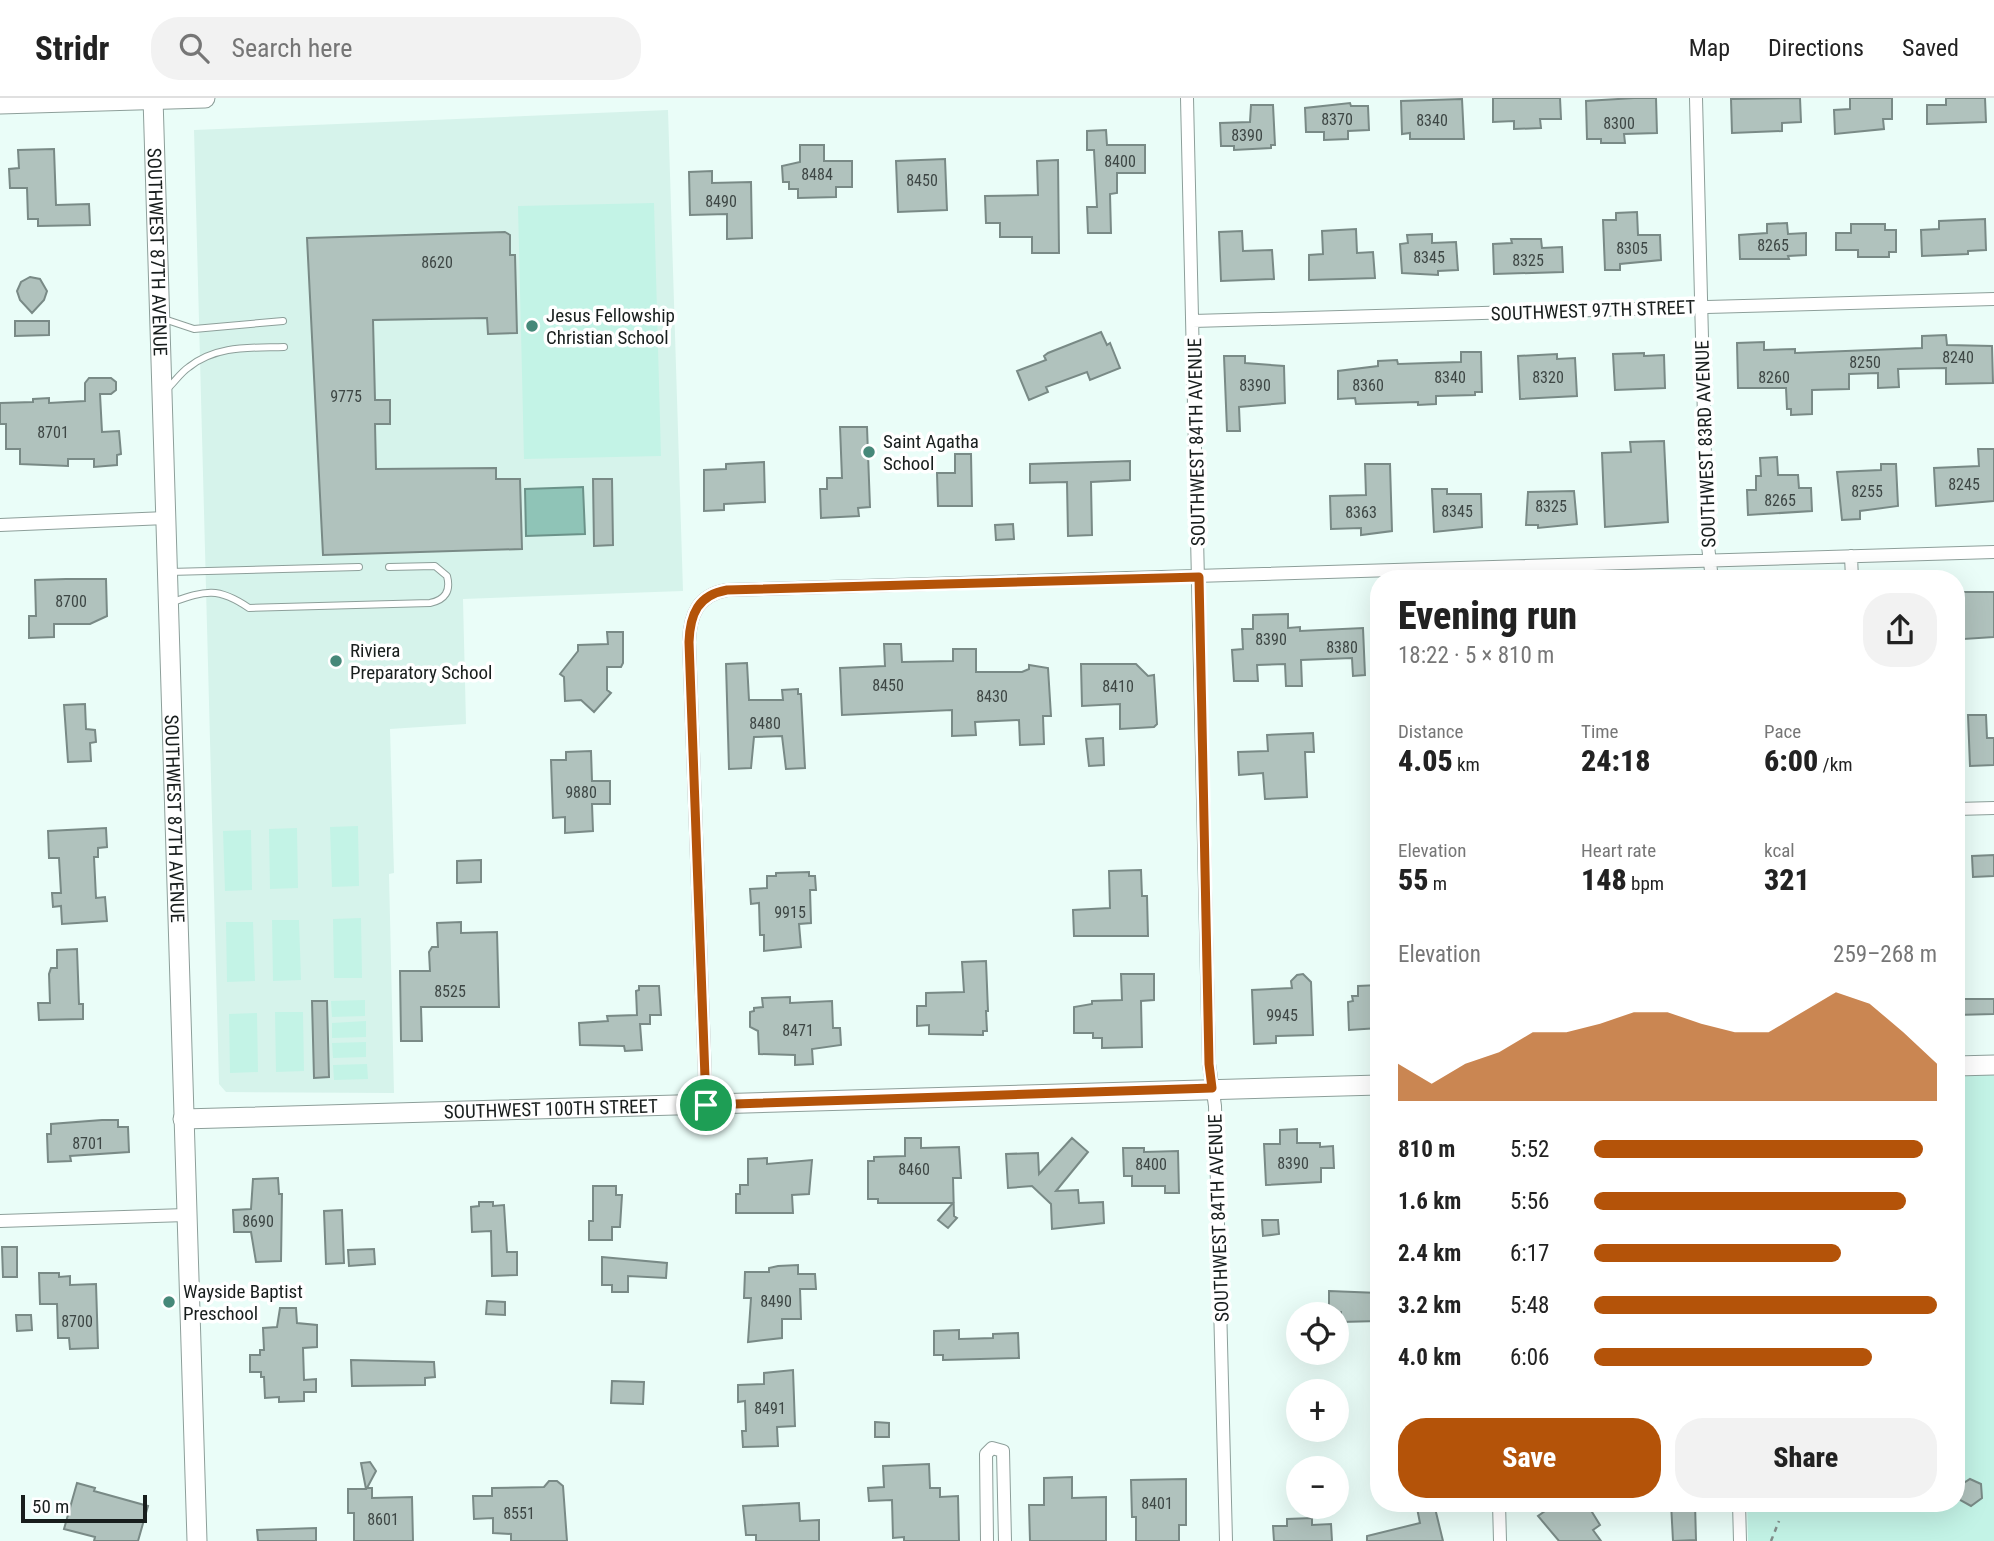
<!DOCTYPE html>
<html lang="en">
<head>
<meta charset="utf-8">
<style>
  :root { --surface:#fff; --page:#f2f2f2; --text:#222; --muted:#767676; --line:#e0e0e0; --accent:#b45309 }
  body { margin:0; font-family:"Roboto Condensed",sans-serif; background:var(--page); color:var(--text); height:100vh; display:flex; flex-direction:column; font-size:26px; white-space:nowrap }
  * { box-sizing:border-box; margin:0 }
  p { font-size:23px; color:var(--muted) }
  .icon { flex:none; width:38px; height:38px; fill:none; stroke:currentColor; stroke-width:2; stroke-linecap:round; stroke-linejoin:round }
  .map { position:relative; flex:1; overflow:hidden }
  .sheet { position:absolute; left:1370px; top:472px; width:595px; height:942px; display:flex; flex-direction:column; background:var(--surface); border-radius:28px; box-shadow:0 7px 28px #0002 }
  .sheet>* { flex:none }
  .tools { position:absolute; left:1286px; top:1204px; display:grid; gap:14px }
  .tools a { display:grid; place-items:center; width:63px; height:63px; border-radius:50%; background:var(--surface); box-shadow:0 7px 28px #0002; font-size:35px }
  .scale { position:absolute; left:21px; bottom:18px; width:126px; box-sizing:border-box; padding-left:7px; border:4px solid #181e1d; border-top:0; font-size:19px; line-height:24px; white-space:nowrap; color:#181e1d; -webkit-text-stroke:5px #fff; paint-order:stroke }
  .pin { position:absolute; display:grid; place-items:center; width:60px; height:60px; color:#fff; margin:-30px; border:4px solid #fff; border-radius:50%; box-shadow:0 2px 7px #0007 }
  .round { display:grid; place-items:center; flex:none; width:74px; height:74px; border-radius:28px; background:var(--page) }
  .head { display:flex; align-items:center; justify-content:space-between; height:119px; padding:0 28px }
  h1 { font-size:38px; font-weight:800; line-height:52px }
  .stats { display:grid; grid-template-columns:repeat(3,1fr); gap:10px; height:119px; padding:7px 28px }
  .stats div { display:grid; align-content:center }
  .stats b { font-size:30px; font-weight:800 }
  .stats small { font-size:19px; font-weight:400 }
  .stats p { font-size:19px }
  .chart { height:196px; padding:14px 28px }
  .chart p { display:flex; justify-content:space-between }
  .chart svg { width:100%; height:126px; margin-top:7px; fill:var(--accent); opacity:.7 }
  .cta { display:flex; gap:14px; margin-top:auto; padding:14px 28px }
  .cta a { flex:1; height:80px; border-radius:28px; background:var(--accent); color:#fff; font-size:28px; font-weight:800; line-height:80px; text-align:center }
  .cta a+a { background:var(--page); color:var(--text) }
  ul { padding:0 28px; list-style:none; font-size:23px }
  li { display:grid; grid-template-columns:112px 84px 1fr; align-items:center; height:52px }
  li i { height:18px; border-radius:9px; background:var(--accent) }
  header { display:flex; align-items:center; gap:42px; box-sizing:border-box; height:98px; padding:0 35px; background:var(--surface); border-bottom:2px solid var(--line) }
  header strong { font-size:33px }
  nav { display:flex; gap:38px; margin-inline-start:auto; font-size:24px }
  .search { width:490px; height:63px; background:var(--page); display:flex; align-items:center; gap:18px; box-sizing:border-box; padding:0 24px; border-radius:28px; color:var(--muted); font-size:26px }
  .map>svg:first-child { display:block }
  .built { fill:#d6f3eb }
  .green { fill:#c3f3e6 }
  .water { fill:#8fc4b7; stroke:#6b9289; stroke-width:2 }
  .building { fill:#b0c2bd; stroke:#798a86; stroke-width:2 }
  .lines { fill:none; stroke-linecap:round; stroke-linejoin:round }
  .lane-casing { stroke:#8d9f9a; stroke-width:8 }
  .street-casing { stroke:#8d9f9a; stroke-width:14 }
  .secondary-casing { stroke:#8d9f9a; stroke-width:21 }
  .path { stroke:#838f8c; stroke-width:2.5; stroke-dasharray:5 5; stroke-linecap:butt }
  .lane { stroke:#fff; stroke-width:6 }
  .street { stroke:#fff; stroke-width:12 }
  .secondary { stroke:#fff; stroke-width:19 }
  .route-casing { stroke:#fff; stroke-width:14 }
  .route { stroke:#b45309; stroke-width:9 }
  .poi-dot { fill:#468879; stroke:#fff; stroke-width:2.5 }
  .labels { text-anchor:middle; stroke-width:7; stroke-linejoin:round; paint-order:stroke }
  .number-label { font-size:16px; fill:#3e4745 }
  .street-label { font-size:19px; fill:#181e1d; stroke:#fff }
  .poi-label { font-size:19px; fill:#181e1d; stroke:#fff; text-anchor:start }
</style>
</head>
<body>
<header>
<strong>Stridr</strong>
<div class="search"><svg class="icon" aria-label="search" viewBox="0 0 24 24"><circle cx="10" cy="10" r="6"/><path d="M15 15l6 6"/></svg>Search here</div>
<nav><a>Map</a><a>Directions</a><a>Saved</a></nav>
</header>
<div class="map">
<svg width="1994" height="1443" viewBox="0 0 1994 1443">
  <rect width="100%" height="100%" fill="#eafdf8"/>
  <path class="built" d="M668 12 683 493 463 501 466 626 390 631 394 775 389 776 394 995 226 994 219 986 194 32Z"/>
  <path class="green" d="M654 105 661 358 524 361 518 108Z
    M358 728 359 788 332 789 330 729Z
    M297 730 298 790 270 791 269 731Z
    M251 732 252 792 225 793 223 733Z
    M361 820 362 880H334L333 821Z
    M272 822H299L301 882 273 883Z
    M226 824H253L255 883 227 884Z
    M365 902V918L332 919 331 903Z
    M275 914H303L304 973 276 974Z
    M257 915 258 974 230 975 229 916Z
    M366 923V939L332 940V925Z
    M366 944V959L333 960 332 945Z
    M367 966 368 981 334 982 333 967Z
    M1994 976V1443H1748L1747 1405H1956L1957 977Z"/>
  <path class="water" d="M583 389 585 436 526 438 525 391Z"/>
  <path class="building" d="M1493 0H1560L1561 21H1540L1541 30 1514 31V23L1493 24Z
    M1634 0H1656L1657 35 1624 36 1625 45H1601V41H1587L1586 3Z
    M1800 0 1801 24 1782 25V33L1732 35 1731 1Z
    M1850 0H1892V21H1883L1884 31 1835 36 1834 12 1850 11Z
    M1946 0H1985L1986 24 1927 26V7H1946Z
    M1462 1 1464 41H1410V35L1402 36 1401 3Z
    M1350 5 1351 8H1368L1369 32 1348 33V41L1324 42V34H1306L1305 10Z
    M1251 7H1273L1275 47H1271V50L1234 52V48H1221L1220 25 1250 24Z
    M1106 32 1107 47H1145V75H1117V95L1110 96 1111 135H1088L1087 109H1097L1094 52H1087V33Z
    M800 47H824V63H852V89H836V99L798 100V91H789V84H783L782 68 800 64Z
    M54 51 56 107 89 106 90 127 38 128V121H28L27 90H10L9 71 19 70 18 52Z
    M945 61 947 112 898 114 896 63Z
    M1058 62 1059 155H1032V139H1000V125H986L985 98 1038 97 1037 63Z
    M712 73V85L751 84 752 140 727 141V116L690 117 689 74Z
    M1637 114 1638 137H1660L1661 162 1620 166V172H1605L1603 122H1616V115Z
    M1985 121 1986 152 1968 153V156L1922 158 1921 132 1939 131V123Z
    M1787 125 1788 136 1806 135V157L1788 158 1789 161H1740L1739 137 1767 135V126Z
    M1851 126H1885V132H1896V154H1889V159H1858V152H1836V135H1851Z
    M1356 131 1357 155 1373 154 1375 180 1309 182V157L1323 156 1322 133Z
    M1242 133 1243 153 1272 152 1274 181 1221 183 1219 134Z
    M505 134 510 137V157H515L517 235 488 236 487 220 373 222 375 302H390V326H375L376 371 496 370V381H520L522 451 323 457 307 140Z
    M1432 136V145L1456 144 1458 172 1438 173V177L1402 175 1400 146 1408 145 1407 137Z
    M1511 141H1541L1542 150 1562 149 1563 174 1494 176 1493 146 1512 145Z
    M30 179 40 181 47 193 44 202 32 215 20 202 17 193 21 184Z
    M15 223H49V237L15 238Z
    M1101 234 1107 247 1110 245 1120 270 1090 282 1087 274 1046 289 1048 294 1029 302 1017 273 1046 262 1044 258 1048 255Z
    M1946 237 1947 247 1992 248 1993 285 1946 286V270L1898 271 1899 289 1878 290V275L1849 276V291L1812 292V316L1791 317V311H1787L1786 290H1738L1737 245 1764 244V252L1795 251V255L1922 250V238Z
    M1461 254H1481L1482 294H1475V297L1436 298V306L1418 307V304L1356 306 1355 300 1338 301V273L1378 268V263L1397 262 1398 266 1461 264Z
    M1644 255V258L1664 257 1665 290 1615 292 1613 256Z
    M1557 256V261L1575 260 1577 298 1520 301 1518 258Z
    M1224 258H1245V265L1284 268 1285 305 1239 309 1240 333H1227Z
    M89 280H111L116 284V292L111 296H100L102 334 119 333 121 356 117 357V367L94 369V361H68V368L20 366V351H6V326H0V305L33 304V301L49 300V305L85 303V285Z
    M840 329H867L870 409 858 410 859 418 821 420 820 391H827V380H842Z
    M1664 343 1668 424 1605 429 1602 355 1631 354 1630 344Z
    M1978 351H1994V403L1936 408 1934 370 1979 368Z
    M955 356H971L972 408H938L937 375H955Z
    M1777 359 1778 377H1798L1799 390H1811L1812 413 1748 417 1747 392H1756V378H1761L1760 360Z
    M1130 363V382L1091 384 1092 437 1068 438 1067 384 1030 385V366Z
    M764 364 765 404 724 406V412L704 413V372L726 371V366Z
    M1365 366H1390L1392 433 1361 437V430L1331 431 1330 398 1366 397Z
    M1881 366H1896L1898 408 1860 413V421L1842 422 1837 374 1881 372Z
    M593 381H612L613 447 594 448Z
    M1432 391H1447V396H1481L1482 429 1434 434Z
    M1574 393 1577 426 1538 430V427H1526L1528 394Z
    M1013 426 1014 441 996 442 995 427Z
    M66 481H106L107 518 90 526H54V539L29 540V518H36L35 482Z
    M1962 494H1994V539L1964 541Z
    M1288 516V530L1300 529V533L1363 530 1365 577 1353 578 1352 560 1301 562 1302 588H1286L1285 566 1257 567 1258 583H1234L1232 552 1243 551 1242 531H1253V517Z
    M607 534H623V565L621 569H607V592L611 595 594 614 581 602 565 603 564 579 560 576 578 553V547L608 546Z
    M884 546H901L902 564 953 563V551H976V574H1022L1029 571V567L1048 570 1051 618H1043L1044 646 1020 647 1019 622 975 624 976 637 952 638V612L842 617 840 570 885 568Z
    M747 565 749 602H783L782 592 798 591V596H801L805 670 786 671 782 638 754 639 751 670 729 671 726 566Z
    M1081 566H1136L1148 578 1154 577 1157 626 1154 629 1120 631V606L1082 608Z
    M85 606 86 631 95 632 96 644 90 645 91 663 68 664 64 607Z
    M1968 617H1986L1987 640H1994V667L1970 668Z
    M1313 635 1314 654H1305L1307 699 1265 701 1263 675 1239 677 1238 654 1268 653 1267 637Z
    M1103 640 1104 667 1089 668 1086 641Z
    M591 653 592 683H610V706H592L593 733 565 735V719L553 720 551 662H566V654Z
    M106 730 107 749 98 750V759H94L96 800 105 799 107 823 62 826 61 808 53 809 52 795H61L59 760H49L48 733Z
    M1994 757V778L1973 779 1972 758Z
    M481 762V784L457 785V763Z
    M1141 772 1142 798H1147L1148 838H1074L1073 812 1110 810 1109 773Z
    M809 774V778H815L816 792H810L811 825 799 826 801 849 764 853V837H760L759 805 751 806 750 791 767 790V778H776V775Z
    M461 824V835L497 834 499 909H421L422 943H401L400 873H430L429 854 432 849H438L437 825Z
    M77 851 79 906H83V921L39 922 38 905H50L49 876 51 870H57V852Z
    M986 863 988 913H986L987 933H983V937L929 936V927L917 928V908H926V895L964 894 962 864Z
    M1121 876H1154V902L1141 903 1142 949 1102 950V940H1093V935H1074V909L1092 906V903L1122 902Z
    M1303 876 1311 884 1313 937 1276 938V945L1254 946 1252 892 1292 890 1291 883 1297 877Z
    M1379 887V930L1349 932 1348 904 1353 903 1352 898H1358V888Z
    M639 888H659L661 917H650V926H640L642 952 625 953 624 948 580 947 579 925 608 923 607 918 637 917 636 893 639 892Z
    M790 899V905L832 903 833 930H840L841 947 812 951 813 966 795 967V957L759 956 758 933 750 929V914L754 913V910L763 909 762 900Z
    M1956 901H1994V916L1956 917Z
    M312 903H327L329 979 314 980Z
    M102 1022H118V1029H128L129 1054 70 1058 71 1063 48 1064 47 1036H51V1026Z
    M1297 1031V1045H1320V1049L1333 1048 1334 1070H1321V1084L1266 1087 1264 1046H1280V1032Z
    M905 1040H921V1050L959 1049 961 1080H953L954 1118 957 1120 948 1130 938 1122 953 1105H878V1101H868V1063H874V1059L905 1058Z
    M1072 1040 1088 1054 1056 1093 1078 1092 1079 1105 1103 1104 1104 1125 1052 1131 1051 1106 1032 1088 1008 1090 1006 1056 1038 1055 1039 1076Z
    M1123 1050H1144V1054L1178 1053 1179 1095H1165V1088H1132V1078H1124Z
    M767 1060V1066L812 1062 809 1096 792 1097 793 1115H736V1096H740V1087H748V1061Z
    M278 1080 279 1096H282L281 1163 256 1164 251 1134H234L233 1112 251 1111 253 1081Z
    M593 1088H616V1097H622L620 1129H612V1142H589V1123H593Z
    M479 1104H493V1108L504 1107 507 1154H517V1177L492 1178 491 1133 472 1134 471 1109 479 1108Z
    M342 1112 344 1165 326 1166 324 1113Z
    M1262 1122H1278L1279 1136 1263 1138Z
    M2 1149H17V1179H3Z
    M374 1151 375 1166 349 1168 348 1152Z
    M602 1159 667 1165 666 1180 628 1178V1194H612V1187H602Z
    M798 1167V1176H815L816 1191H800L801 1221H782V1240L748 1244 751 1200H744L745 1174H769V1170L778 1168Z
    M39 1175H59V1179L70 1178V1187L96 1186 98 1250 70 1251 69 1240H58L57 1206H40Z
    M1329 1193 1379 1195V1223L1341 1224V1214H1329Z
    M487 1203 505 1204V1217L486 1216Z
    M280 1210H296L297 1225 317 1227V1249L303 1250 304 1282 316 1281V1294H304V1303L279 1304V1299L265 1300 264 1279H261V1274H250V1257H260V1252H264L263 1230 277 1229Z
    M16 1217H31L32 1232 17 1233Z
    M959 1232V1241L993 1240V1236L1018 1235 1019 1260 943 1262V1257H934V1233Z
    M351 1262 434 1264 435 1279 425 1280V1287L352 1288Z
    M793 1272 795 1328 777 1329 778 1348 743 1349 742 1333H746L745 1303 738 1304V1287L764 1286V1275Z
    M612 1283 644 1284 643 1306 611 1305Z
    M875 1324 889 1325V1339H875Z
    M370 1364 376 1373 367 1390H372V1400L412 1399 413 1443H354V1415H348V1391H366L361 1365Z
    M929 1366 930 1390H940V1399L958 1398 959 1443H904V1439L893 1440 892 1402 869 1403 868 1390 884 1389 883 1368Z
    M1072 1379V1400L1106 1399V1443H1030L1029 1407H1044V1380Z
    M1186 1381V1427H1179V1443H1136V1419H1132L1131 1382Z
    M1970 1381 1981 1386 1982 1400 1971 1408 1960 1402 1959 1388Z
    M549 1383H557L563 1388 567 1443H511V1436L493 1435V1420L474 1421 473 1398H492V1390L544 1389Z
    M77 1385 95 1390 94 1393 148 1408 138 1443H94L95 1439 64 1431Z
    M799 1405 800 1423 819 1422V1443H756V1437H746L743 1408Z
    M1540 1405H1574L1578 1412 1587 1406 1600 1427 1593 1432 1601 1443H1559L1538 1418 1545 1413Z
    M1671 1405H1695L1696 1442 1673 1443Z
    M1434 1406 1443 1443H1367V1438L1420 1425 1417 1410Z
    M1312 1420V1427L1331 1426 1332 1443H1274L1273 1428H1287V1421Z
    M316 1430V1443H258L257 1432Z"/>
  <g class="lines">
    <defs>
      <path id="lane" d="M164 221 194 231 283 223
        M166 292C174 285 180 275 189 269 217 247 250 250 284 249
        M169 474 359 469
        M170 505C205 493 217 488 249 510L430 505C445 502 451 493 447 478L435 468 389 469"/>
      <path id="street" d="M1187 0 1209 966 1215 1008 1226 1443
        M1696 0 1707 440 1712 481
        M1193 223 1994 201
        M0 427 166 420
        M1851 458 1852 481
        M1956 711 1994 710
        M706 1007 689 544C690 516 698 497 727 492L1994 454
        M0 1123 186 1117
        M1499 1405 1500 1443
        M1739 1405 1740 1443
        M987 1443 986 1356 992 1350 1003 1353 1005 1443"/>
      <g id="secondary">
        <path id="s1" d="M153 0 197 1443"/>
        <path d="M0 6 205 0"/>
        <path d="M1956 968 1994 967"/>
        <path id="s2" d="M183 1021 1379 987"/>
      </g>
    </defs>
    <use href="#lane" class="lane-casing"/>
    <use href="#street" class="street-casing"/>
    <use href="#secondary" class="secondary-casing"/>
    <path class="path" d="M1771 1443 1779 1423"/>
    <use href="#lane" class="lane"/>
    <use href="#street" class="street"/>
    <use href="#secondary" class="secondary"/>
  </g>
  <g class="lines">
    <defs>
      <path id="route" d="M1199 479 1209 966 1212 990 706 1007 689 544C690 516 698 497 727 492Z"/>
    </defs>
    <use href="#route" class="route-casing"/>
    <use href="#route" class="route"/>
  </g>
  <g class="poi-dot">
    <circle cx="532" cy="228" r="7"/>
    <circle cx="869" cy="354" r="7"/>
    <circle cx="336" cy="563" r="7"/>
    <circle cx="169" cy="1204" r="7"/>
  </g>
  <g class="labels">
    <g class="number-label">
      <text x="1337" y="27">8370</text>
      <text x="1432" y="28">8340</text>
      <text x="1619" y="31">8300</text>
      <text x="1247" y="43">8390</text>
      <text x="1120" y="69">8400</text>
      <text x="817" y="82">8484</text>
      <text x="922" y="88">8450</text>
      <text x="721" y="109">8490</text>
      <text x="1773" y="153">8265</text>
      <text x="1632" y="156">8305</text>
      <text x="1429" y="165">8345</text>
      <text x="1528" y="168">8325</text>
      <text x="437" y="170">8620</text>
      <text x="1958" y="265">8240</text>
      <text x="1865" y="270">8250</text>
      <text x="1450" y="285">8340</text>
      <text x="1548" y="285">8320</text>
      <text x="1774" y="285">8260</text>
      <text x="1255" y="293">8390</text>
      <text x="1368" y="293">8360</text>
      <text x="346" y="304">9775</text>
      <text x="53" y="340">8701</text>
      <text x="1964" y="392">8245</text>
      <text x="1867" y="399">8255</text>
      <text x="1780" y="408">8265</text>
      <text x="1551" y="414">8325</text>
      <text x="1457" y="419">8345</text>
      <text x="1361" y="420">8363</text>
      <text x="71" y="509">8700</text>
      <text x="1271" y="547">8390</text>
      <text x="1342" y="555">8380</text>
      <text x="888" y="593">8450</text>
      <text x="1118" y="594">8410</text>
      <text x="992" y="604">8430</text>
      <text x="765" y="631">8480</text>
      <text x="581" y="700">9880</text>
      <text x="790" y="820">9915</text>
      <text x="450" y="899">8525</text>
      <text x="1282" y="923">9945</text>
      <text x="798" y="938">8471</text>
      <text x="88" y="1051">8701</text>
      <text x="1293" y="1071">8390</text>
      <text x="1151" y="1072">8400</text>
      <text x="914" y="1077">8460</text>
      <text x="258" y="1129">8690</text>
      <text x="776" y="1209">8490</text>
      <text x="77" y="1229">8700</text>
      <text x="770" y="1316">8491</text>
      <text x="1157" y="1411">8401</text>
      <text x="519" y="1421">8551</text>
      <text x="383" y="1427">8601</text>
    </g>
    <g class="street-label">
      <text dy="7" stroke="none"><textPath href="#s1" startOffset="154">SOUTHWEST 87TH AVENUE</textPath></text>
      <text transform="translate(1593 212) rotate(-2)" y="7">SOUTHWEST 97TH STREET</text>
      <text transform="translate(1196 344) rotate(-91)" y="7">SOUTHWEST 84TH AVENUE</text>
      <text transform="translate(1705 346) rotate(-92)" y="7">SOUTHWEST 83RD AVENUE</text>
      <text dy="7" stroke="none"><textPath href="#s1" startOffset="721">SOUTHWEST 87TH AVENUE</textPath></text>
      <text dy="7" stroke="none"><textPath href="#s2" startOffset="368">SOUTHWEST 100TH STREET</textPath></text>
      <text transform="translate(1218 1120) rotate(-92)" y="7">SOUTHWEST 84TH AVENUE</text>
    </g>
    <g class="poi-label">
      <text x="546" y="224">Jesus Fellowship<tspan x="546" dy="22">Christian School</tspan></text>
      <text x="883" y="350">Saint Agatha<tspan x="883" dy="22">School</tspan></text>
      <text x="350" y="559">Riviera<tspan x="350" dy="22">Preparatory School</tspan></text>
      <text x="183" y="1200">Wayside Baptist<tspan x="183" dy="22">Preschool</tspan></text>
    </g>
  </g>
</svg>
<div class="tools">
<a><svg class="icon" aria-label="locate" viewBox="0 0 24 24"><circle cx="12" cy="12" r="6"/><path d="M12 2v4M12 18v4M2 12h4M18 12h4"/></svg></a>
<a>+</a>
<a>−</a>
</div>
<div class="scale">50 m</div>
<div class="pin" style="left:706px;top:1007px;background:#1e9e55"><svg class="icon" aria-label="arrive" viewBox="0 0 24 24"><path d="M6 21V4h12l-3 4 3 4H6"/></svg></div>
<section class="sheet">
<div class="head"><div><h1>Evening run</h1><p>18:22 · 5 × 810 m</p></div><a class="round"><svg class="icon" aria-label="share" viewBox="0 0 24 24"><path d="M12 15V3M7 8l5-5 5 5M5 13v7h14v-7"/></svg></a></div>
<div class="stats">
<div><p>Distance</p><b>4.05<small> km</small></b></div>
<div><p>Time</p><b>24:18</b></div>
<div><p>Pace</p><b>6:00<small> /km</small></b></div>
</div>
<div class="stats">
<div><p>Elevation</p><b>55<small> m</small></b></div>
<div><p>Heart rate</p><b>148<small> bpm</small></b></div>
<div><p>kcal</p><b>321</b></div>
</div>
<div class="chart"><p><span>Elevation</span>259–268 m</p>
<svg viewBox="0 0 160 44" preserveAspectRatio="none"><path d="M0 44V31L10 38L20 31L30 27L40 20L50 20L60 17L70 13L80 13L90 17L100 20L110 20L120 13L130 6L140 10L150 20L160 31V44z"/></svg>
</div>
<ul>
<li><b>810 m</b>5:52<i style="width:96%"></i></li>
<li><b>1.6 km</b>5:56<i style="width:91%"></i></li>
<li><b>2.4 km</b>6:17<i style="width:72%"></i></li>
<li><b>3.2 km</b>5:48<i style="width:100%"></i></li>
<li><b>4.0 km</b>6:06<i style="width:81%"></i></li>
</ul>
<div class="cta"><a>Save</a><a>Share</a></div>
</section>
</div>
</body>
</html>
